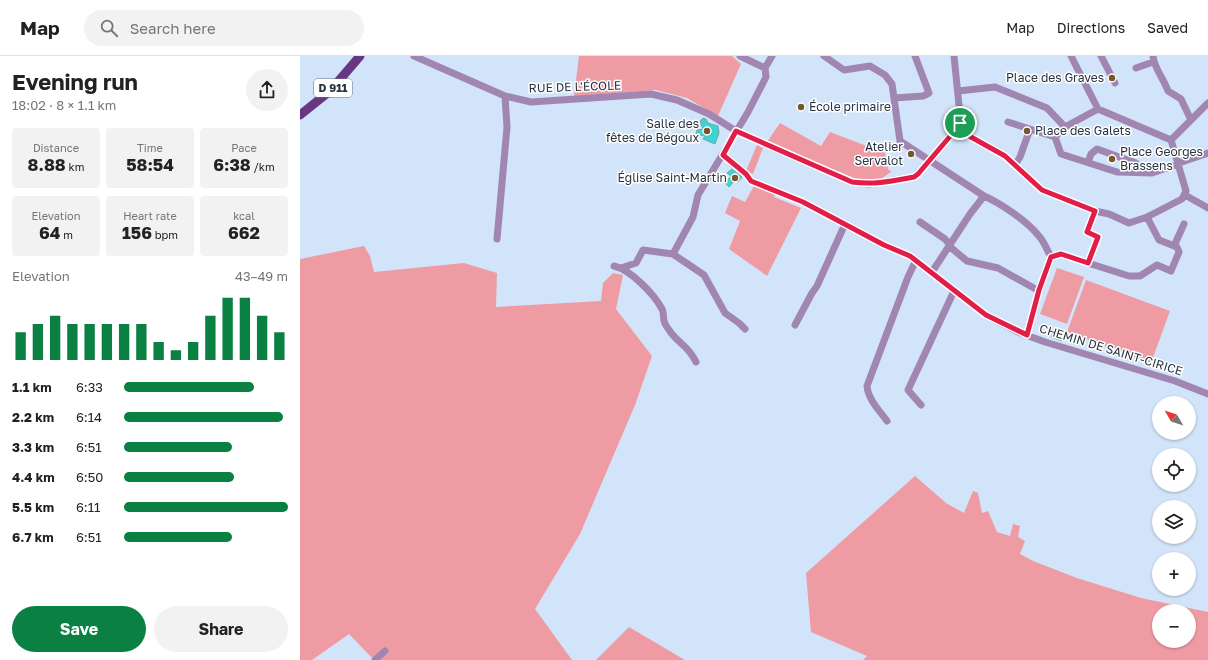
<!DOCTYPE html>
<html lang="en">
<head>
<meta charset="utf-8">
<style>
  :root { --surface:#fff; --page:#f2f2f2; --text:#222; --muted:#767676; --line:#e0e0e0; --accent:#0b8043 }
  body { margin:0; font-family:"Golos Text",sans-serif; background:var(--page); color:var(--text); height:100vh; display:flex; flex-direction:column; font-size:15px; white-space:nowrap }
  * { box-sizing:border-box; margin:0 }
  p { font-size:13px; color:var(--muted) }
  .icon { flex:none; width:22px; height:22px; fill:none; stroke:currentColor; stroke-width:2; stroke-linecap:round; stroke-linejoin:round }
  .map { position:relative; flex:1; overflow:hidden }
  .sheet { display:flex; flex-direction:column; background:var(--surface); width:300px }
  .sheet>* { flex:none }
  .needle { width:26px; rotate:309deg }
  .tools { position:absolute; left:852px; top:340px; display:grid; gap:8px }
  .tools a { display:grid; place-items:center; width:44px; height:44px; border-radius:50%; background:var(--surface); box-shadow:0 1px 3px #0004; font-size:20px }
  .pin { position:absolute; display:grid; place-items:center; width:34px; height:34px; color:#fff; margin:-17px; border:2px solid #fff; border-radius:50%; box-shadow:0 1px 4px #0007 }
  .round { display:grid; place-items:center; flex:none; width:42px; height:42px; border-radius:21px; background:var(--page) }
  .head { display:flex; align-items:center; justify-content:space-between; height:68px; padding:0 12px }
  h1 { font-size:22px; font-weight:700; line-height:30px }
  .stats { display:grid; grid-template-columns:repeat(3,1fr); gap:6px; height:68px; padding:4px 12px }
  .stats div { display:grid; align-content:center; border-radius:4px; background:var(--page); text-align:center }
  .stats b { font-size:17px; font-weight:700 }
  .stats small { font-size:11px; font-weight:400 }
  .stats p { font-size:11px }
  .chart { height:112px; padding:8px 12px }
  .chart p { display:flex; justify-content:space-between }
  .chart svg { width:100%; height:72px; margin-top:4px; stroke:var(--accent); stroke-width:6 }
  .button { display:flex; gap:8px; margin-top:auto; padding:8px 12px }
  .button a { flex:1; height:46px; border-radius:24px; background:var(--accent); color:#fff; font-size:16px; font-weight:700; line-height:46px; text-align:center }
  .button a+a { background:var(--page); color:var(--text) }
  ul { padding:0 12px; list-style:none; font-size:13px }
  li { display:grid; grid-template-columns:64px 48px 1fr; align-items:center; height:30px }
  li i { height:10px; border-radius:5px; background:var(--accent) }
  header { display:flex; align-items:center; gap:24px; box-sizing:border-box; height:56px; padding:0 20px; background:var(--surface); border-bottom:1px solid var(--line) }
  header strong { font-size:19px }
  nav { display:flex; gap:22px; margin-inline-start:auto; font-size:14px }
  .search { width:280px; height:36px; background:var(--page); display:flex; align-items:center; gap:10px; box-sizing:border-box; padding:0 14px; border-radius:22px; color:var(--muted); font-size:15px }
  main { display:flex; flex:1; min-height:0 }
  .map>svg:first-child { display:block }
  .green { fill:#ef9ba4; fill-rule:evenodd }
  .building { fill:#3bd5d1; stroke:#70a8a6 }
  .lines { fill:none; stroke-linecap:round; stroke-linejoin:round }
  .minor { stroke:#a086b1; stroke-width:7 }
  .major { stroke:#693683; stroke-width:9 }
  .route-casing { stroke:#fff; stroke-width:8 }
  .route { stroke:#e11d48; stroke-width:5 }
  .poi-dot { fill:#77572d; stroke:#fff; stroke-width:1.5 }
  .labels { text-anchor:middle; stroke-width:3; stroke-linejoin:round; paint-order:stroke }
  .shield { fill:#fff; stroke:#68707a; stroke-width:1 }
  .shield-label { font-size:11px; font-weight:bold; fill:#283341 }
  .poi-label { font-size:12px; fill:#283341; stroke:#fff; text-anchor:end }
  .street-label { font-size:12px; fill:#283341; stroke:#fff }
</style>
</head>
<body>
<header>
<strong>Map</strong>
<div class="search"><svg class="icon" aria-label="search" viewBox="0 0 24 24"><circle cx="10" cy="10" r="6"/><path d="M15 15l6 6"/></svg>Search here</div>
<nav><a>Map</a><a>Directions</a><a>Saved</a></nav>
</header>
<main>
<section class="sheet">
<div class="head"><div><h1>Evening run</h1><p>18:02 · 8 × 1.1 km</p></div><a class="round"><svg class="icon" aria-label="share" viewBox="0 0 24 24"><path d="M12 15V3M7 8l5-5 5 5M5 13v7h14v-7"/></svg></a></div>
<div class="stats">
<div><p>Distance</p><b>8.88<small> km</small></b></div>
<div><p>Time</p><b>58:54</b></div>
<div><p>Pace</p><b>6:38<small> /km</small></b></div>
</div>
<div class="stats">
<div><p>Elevation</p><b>64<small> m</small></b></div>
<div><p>Heart rate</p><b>156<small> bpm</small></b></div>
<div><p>kcal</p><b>662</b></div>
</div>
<div class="chart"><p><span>Elevation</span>43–49 m</p>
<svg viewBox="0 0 160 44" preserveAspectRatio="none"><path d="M5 44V27M15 44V22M25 44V17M35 44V22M45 44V22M55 44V22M65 44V22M75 44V22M85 44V33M95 44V38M105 44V33M115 44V17M125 44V6M135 44V6M145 44V17M155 44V27"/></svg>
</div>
<ul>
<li><b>1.1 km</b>6:33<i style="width:79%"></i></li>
<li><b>2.2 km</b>6:14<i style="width:97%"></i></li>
<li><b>3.3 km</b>6:51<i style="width:66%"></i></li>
<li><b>4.4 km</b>6:50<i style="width:67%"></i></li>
<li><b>5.5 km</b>6:11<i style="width:100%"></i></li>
<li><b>6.7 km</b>6:51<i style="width:66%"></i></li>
</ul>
<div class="button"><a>Save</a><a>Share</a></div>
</section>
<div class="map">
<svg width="908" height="604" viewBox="0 0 908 604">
  <rect width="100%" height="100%" fill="#d2e4f9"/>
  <path class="green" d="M279 0H432L441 8 418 60 387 42 356 34 274 40Z
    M480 67 521 90 530 76 585 97 588 113 591 116 581 123 559 124 467 86Z
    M457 89 463 92 453 118 446 115Z
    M454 130 475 138 474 141 501 152 467 220 429 193 440 165 425 157 432 140 445 146Z
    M64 190 70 200 74 216 164 207 197 217 196 251 301 245 303 227 313 217 323 219 316 253 352 300 335 349 280 478 235 553 272 604H74L49 578 12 604H0V203Z
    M757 212 784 221 767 268 740 258Z
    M786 224 870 255 851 307 767 276Z
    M615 420 646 447 664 457 673 435 678 437 682 457 688 455 697 476 710 480 713 468 720 470 718 481 725 485 720 498 733 505 777 522 841 542 908 556V604H563L567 600 511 576 506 517ZM859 555H889V585H859Z
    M329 571 385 604H296Z"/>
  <path class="building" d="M403 62 406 63 408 67 418 70 419 77 415 88 403 83 405 80 396 78 397 74 403 73 400 65Z
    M432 113 442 121 438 126 435 124 429 131 425 127 431 120 427 117Z
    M754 274 765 277 762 285 751 281Z"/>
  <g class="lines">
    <path class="minor" d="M114 0 205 40 231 46 351 38 377 44 409 58 436 75 467 89 552 126 569 128 614 121 630 105 652 77
      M440 0 465 12
      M524 0 544 14 570 10 585 19 592 28 600 85 684 140C700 147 727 165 738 179 744 185 747 194 751 201L761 198 788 207
      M654 0 660 59V67
      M771 0 798 53 871 84
      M801 0 815 27
      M853 0C854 12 864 23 868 35L881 43 891 64
      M836 12 853 6
      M658 35 695 31 747 52 765 71 798 53
      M594 42 623 40 629 37 615 0
      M708 66 755 81
      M651 73a6 6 0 1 1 12 0a6 6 0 1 1-12 0Z
      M765 71 755 81 761 98 817 116 852 117 879 108
      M662 76 705 100 742 134 795 155 809 158 829 167 847 161 882 143 886 135 871 84
      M871 84 908 47
      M423 99 446 118 451 125 503 146 584 189 610 200 686 259 718 276 745 286 875 325 908 338
      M788 106 791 98 797 93 836 107 837 116
      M879 107 908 97
      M715 109 720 101 730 73
      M885 139 908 152
      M795 155 787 176 798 181 788 207 829 220H840L857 209 871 215 879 196 877 191 859 184 847 161
      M620 166 645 183 650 189
      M197 183 207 71 205 40
      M649 190 667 205 698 212 739 235
      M874 190 884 168
      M373 198 393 161 398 139 448 56 466 21 465 12 472 0
      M314 210C331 214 354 238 362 253 364 256 363 261 364 265 365 269 369 274 372 278 381 289 389 291 396 306
      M321 212 336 207 343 194 373 198 404 219 425 257 439 267 445 273
      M632 216 670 158 684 140
      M495 269 512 237 517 230 545 168
      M727 279 739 235 751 201
      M621 349 608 334 654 235
      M587 365C579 354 568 343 567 330L608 221 616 204
      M75 604 85 595"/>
    <path class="major" d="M0 59 30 35 60 0"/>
  </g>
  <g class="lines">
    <defs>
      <path id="route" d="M657 66 662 69V76L705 100 742 134 795 155 787 176 798 181 788 207 761 198 751 201 739 234 727 279 686 259 610 200 584 189 503 146 451 125 446 118 423 99 436 75 552 126C575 129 592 125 614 121L618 118 652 78 650 72 651 69Z"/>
    </defs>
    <use href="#route" class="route-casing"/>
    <use href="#route" class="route"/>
  </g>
  <g class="poi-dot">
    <circle cx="812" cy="22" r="4"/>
    <circle cx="501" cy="51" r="4"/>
    <circle cx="407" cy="75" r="4"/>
    <circle cx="727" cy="75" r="4"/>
    <circle cx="611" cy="98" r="4"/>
    <circle cx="812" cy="103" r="4"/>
    <circle cx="435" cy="122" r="4"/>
  </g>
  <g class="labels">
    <rect class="shield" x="14" y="23" width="38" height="18" rx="3"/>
    <g class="shield-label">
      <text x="33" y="36">D 911</text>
    </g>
    <g class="poi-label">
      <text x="804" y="26">Place des Graves</text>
      <text x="509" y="55" text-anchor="start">École primaire</text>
      <text x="399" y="72">Salle des<tspan x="399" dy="14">fêtes de Bégoux</tspan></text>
      <text x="735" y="79" text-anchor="start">Place des Galets</text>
      <text x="603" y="95">Atelier<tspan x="603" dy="14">Servalot</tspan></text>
      <text x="820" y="100" text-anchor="start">Place Georges<tspan x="820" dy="14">Brassens</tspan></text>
      <text x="427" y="126">Église Saint-Martin</text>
    </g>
    <g class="street-label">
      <text transform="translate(275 31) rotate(-2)" y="4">RUE DE L'ÉCOLE</text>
      <text transform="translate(811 294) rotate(17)" y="4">CHEMIN DE SAINT-CIRICE</text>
    </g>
  </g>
</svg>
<div class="tools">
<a><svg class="needle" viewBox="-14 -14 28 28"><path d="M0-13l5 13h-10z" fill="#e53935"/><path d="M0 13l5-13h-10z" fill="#767676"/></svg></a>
<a><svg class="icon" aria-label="locate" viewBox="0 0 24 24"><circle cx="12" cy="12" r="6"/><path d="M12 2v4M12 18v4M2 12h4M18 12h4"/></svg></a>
<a><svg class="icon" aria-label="layers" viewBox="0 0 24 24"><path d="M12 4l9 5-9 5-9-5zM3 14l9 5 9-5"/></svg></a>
<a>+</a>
<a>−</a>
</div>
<div class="pin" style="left:660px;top:67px;background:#1e9e55"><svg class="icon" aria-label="arrive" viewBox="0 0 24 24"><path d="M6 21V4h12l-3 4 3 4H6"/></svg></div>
</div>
</main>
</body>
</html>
